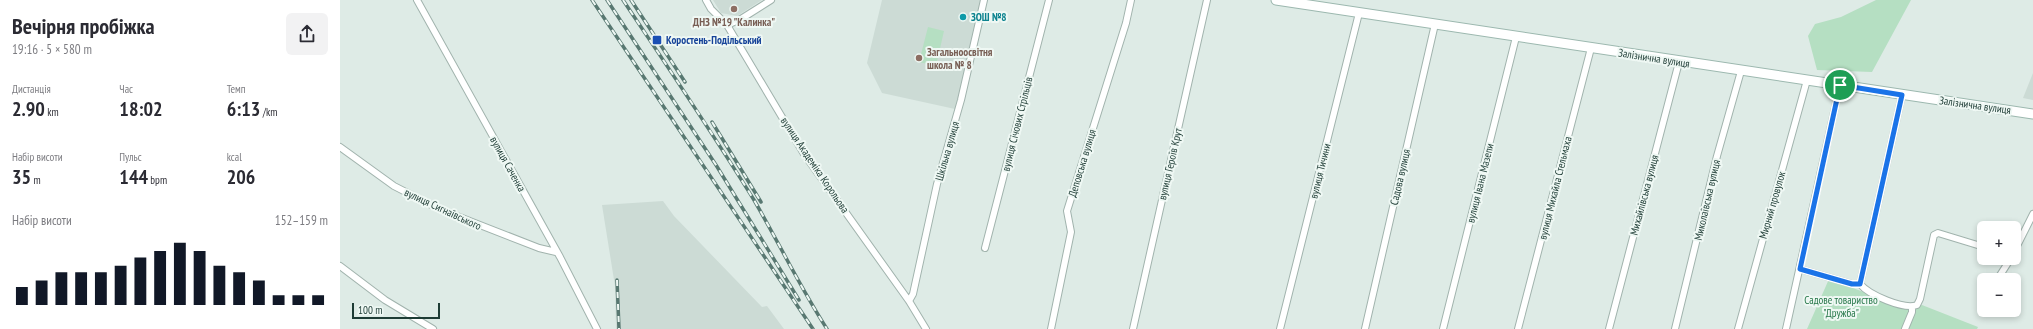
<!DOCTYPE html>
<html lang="uk">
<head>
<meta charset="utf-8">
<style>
  :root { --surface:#fff; --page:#f2f2f3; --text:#2b2b33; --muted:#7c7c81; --accent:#111827 }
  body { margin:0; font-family:"PT Sans Narrow",sans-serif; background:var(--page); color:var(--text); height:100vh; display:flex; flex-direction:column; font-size:15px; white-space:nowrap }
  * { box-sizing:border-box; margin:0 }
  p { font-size:13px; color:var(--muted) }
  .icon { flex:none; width:22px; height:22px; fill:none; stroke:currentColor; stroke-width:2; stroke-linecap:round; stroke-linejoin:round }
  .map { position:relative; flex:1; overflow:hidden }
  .panel { display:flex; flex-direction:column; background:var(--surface); width:340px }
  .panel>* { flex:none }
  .tools { position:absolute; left:1637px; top:221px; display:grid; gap:8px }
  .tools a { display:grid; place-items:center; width:44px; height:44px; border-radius:6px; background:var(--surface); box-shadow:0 2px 6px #0003; font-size:20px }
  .scale { position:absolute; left:12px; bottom:10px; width:88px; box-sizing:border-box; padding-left:4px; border:2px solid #1e3c35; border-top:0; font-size:11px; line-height:14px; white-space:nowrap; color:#1e3c35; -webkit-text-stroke:3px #eff8f4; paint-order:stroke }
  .pin { position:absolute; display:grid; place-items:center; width:34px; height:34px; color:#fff; margin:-17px; border:2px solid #fff; border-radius:50%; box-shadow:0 1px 4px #0007 }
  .round { display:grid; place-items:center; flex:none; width:42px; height:42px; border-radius:6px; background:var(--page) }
  .head { display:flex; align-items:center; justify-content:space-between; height:68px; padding:0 12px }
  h1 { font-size:22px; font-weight:600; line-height:30px }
  .stats { display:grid; grid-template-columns:repeat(3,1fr); gap:6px; height:68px; padding:4px 12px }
  .stats div { display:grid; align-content:center }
  .stats b { font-size:20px; font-weight:600 }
  .stats small { font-size:11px; font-weight:400 }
  .stats p { font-size:11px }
  .chart { height:112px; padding:8px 12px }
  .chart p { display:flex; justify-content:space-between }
  .chart svg { width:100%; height:72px; margin-top:4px; stroke:var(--accent); stroke-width:6 }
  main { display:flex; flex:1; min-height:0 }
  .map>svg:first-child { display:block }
  .built { fill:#ccdbd5 }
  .green { fill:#b5dfc2 }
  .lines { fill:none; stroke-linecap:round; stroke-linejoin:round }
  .street-casing { stroke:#a1b3ad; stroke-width:8 }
  .secondary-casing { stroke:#9cb8af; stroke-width:11 }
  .street { stroke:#fff; stroke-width:6 }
  .secondary { stroke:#fff; stroke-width:9 }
  .rail-casing { stroke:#587871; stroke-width:3.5 }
  .rail { stroke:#eff8f4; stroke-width:2; stroke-dasharray:6; stroke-linecap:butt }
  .route-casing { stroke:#fff; stroke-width:8 }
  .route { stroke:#1a73e8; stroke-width:5 }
  .education-dot { fill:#8d6e63; stroke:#eff8f4; stroke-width:1.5 }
  .culture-dot { fill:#0f9aa8; stroke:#eff8f4; stroke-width:1.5 }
  .transit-dot { fill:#1a4fb4; stroke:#eff8f4; stroke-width:1.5 }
  .labels { text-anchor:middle; stroke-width:4; stroke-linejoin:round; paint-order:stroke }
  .culture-label { font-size:11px; font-weight:bold; fill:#0d838f; stroke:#eff8f4; text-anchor:start }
  .education-label { font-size:11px; font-weight:bold; fill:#785e54; stroke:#eff8f4 }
  .transit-label { font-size:11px; font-weight:bold; fill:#164399; stroke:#eff8f4; text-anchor:start }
  .street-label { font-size:11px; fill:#1e3c35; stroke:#eff8f4 }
  .park-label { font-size:11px; fill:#257648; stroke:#eff8f4 }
</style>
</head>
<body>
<main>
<section class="panel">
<div class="head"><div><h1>Вечірня пробіжка</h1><p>19:16 · 5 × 580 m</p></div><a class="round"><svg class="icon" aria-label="share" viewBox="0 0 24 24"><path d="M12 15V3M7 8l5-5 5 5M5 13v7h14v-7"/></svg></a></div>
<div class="stats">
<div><p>Дистанція</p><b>2.90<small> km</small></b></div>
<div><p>Час</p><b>18:02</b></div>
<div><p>Темп</p><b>6:13<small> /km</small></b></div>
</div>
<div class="stats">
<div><p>Набір висоти</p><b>35<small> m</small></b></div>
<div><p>Пульс</p><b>144<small> bpm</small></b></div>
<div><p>kcal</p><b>206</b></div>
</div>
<div class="chart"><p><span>Набір висоти</span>152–159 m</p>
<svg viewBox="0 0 160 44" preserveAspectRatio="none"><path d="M5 44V33M15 44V29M25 44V24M35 44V24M45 44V24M55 44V20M65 44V15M75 44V11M85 44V6M95 44V11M105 44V20M115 44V24M125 44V29M135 44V38M145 44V38M155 44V38"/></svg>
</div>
</section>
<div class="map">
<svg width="1693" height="329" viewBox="0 0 1693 329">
  <rect width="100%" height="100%" fill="#deebe6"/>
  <path class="built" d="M373 0H422L397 16 381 13Z
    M542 0H641L630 52 615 109 542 93 527 63Z
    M1693 73V100L1683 98Z
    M323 201 334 216 422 307 427 306 444 329H276L275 286 262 205Z"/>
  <path class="green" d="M1536 0H1571L1532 72 1477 70 1468 36 1475 24 1501 17Z
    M588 27 604 31 596 66 579 62Z
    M1489 279 1566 308 1582 305 1638 327 1637 329H1467Z"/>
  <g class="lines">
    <defs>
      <path id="street" d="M77 0 220 257 257 329
        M366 0 371 9 387 25 464 154 569 301 586 329
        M387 25 401 19 431 0
        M1562 95 1520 284C1529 295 1564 310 1577 305L1580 299 1594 235 1598 233 1644 247
        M0 147 54 186 99 209 199 248 216 252
        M645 248 709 0
        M1674 252 1693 214
        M0 266 45 300 93 329
        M1460 269 1512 284H1520
        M1657 280 1671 258
        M569 301 573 294 597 184 621 100 644 0
        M711 329 731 232 727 211 786 23 791 0
        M793 329 867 0
        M940 329 1019 13
        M1025 329 1095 24
        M1103 329 1176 37
        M1178 329 1251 48
        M1269 329 1339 62
        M1335 329 1377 156 1401 71
        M1398 329 1467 80
        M1446 329 1500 85
        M1565 329 1572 312V307"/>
      <path id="secondary" d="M936 0 1693 114"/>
    </defs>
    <use href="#street" class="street-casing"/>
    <use href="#secondary" class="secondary-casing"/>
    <use href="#street" class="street"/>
    <use href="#secondary" class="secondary"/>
    <defs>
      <path id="rail" d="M252 0 473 329
        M267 0 376 165 459 300
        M283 0C327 66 372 132 414 200 439 243 460 287 487 329
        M291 0 345 82
        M372 122 421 202
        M277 280 279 329"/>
    </defs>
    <use href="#rail" class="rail-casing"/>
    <use href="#rail" class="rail"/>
  </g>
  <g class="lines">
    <defs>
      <path id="route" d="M1500 85 1562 95 1520 284H1512L1460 269Z"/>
    </defs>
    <use href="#route" class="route-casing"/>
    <use href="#route" class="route"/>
  </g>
  <g class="education-dot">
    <circle cx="394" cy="9" r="4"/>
    <circle cx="579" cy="58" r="4"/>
  </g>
  <circle class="culture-dot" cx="623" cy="17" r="4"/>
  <rect class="transit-dot" x="312" y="35" width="10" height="10" rx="2"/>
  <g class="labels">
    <g class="culture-label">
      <text x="631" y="21">ЗОШ №8</text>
    </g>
    <g class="education-label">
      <text x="394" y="26">ДНЗ №19 "Калинка"</text>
      <text x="587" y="56" text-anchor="start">Загальноосвітня<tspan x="587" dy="13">школа № 8</tspan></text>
    </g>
    <g class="transit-label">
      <text x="326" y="44">Коростень-Подільський</text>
    </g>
    <g class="street-label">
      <text transform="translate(1314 58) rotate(9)" y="4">Залізнична вулиця</text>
      <text transform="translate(1635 105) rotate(8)" y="4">Залізнична вулиця</text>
      <text transform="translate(677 124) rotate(-76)" y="4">вулиця Січових Стрільців</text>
      <text transform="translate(607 151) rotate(-74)" y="4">Шкільна вулиця</text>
      <text transform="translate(742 163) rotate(-73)" y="4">Деповська вулиця</text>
      <text transform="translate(168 164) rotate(61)" y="4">вулиця Саченка</text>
      <text transform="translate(830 164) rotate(-77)" y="4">вулиця Героїв Крут</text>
      <text transform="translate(475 165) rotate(56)" y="4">вулиця Академіка Корольова</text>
      <text transform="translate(980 171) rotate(-76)" y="4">вулиця Тичини</text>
      <text transform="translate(1060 177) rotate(-77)" y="4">Садова вулиця</text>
      <text transform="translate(1140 183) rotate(-76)" y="4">вулиця Івана Мазепи</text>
      <text transform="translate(1215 188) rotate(-76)" y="4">вулиця Михайла Стельмаха</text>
      <text transform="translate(1304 195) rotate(-75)" y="4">Михайлівська вулиця</text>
      <text transform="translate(1367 200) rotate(-77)" y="4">Миколаївська вулиця</text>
      <text transform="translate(1432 205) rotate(-74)" y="4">Мирний провулок</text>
      <text transform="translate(103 209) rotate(25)" y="4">вулиця Сигнаївського</text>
    </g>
    <g class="park-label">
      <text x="1501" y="304">Садове товариство<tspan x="1501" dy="13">"Дружба"</tspan></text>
    </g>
  </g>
</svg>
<div class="tools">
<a>+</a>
<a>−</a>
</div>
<div class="scale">100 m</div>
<div class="pin" style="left:1500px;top:85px;background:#1e9e55"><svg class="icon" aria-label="arrive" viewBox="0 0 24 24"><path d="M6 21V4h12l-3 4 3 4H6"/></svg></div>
</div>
</main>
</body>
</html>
